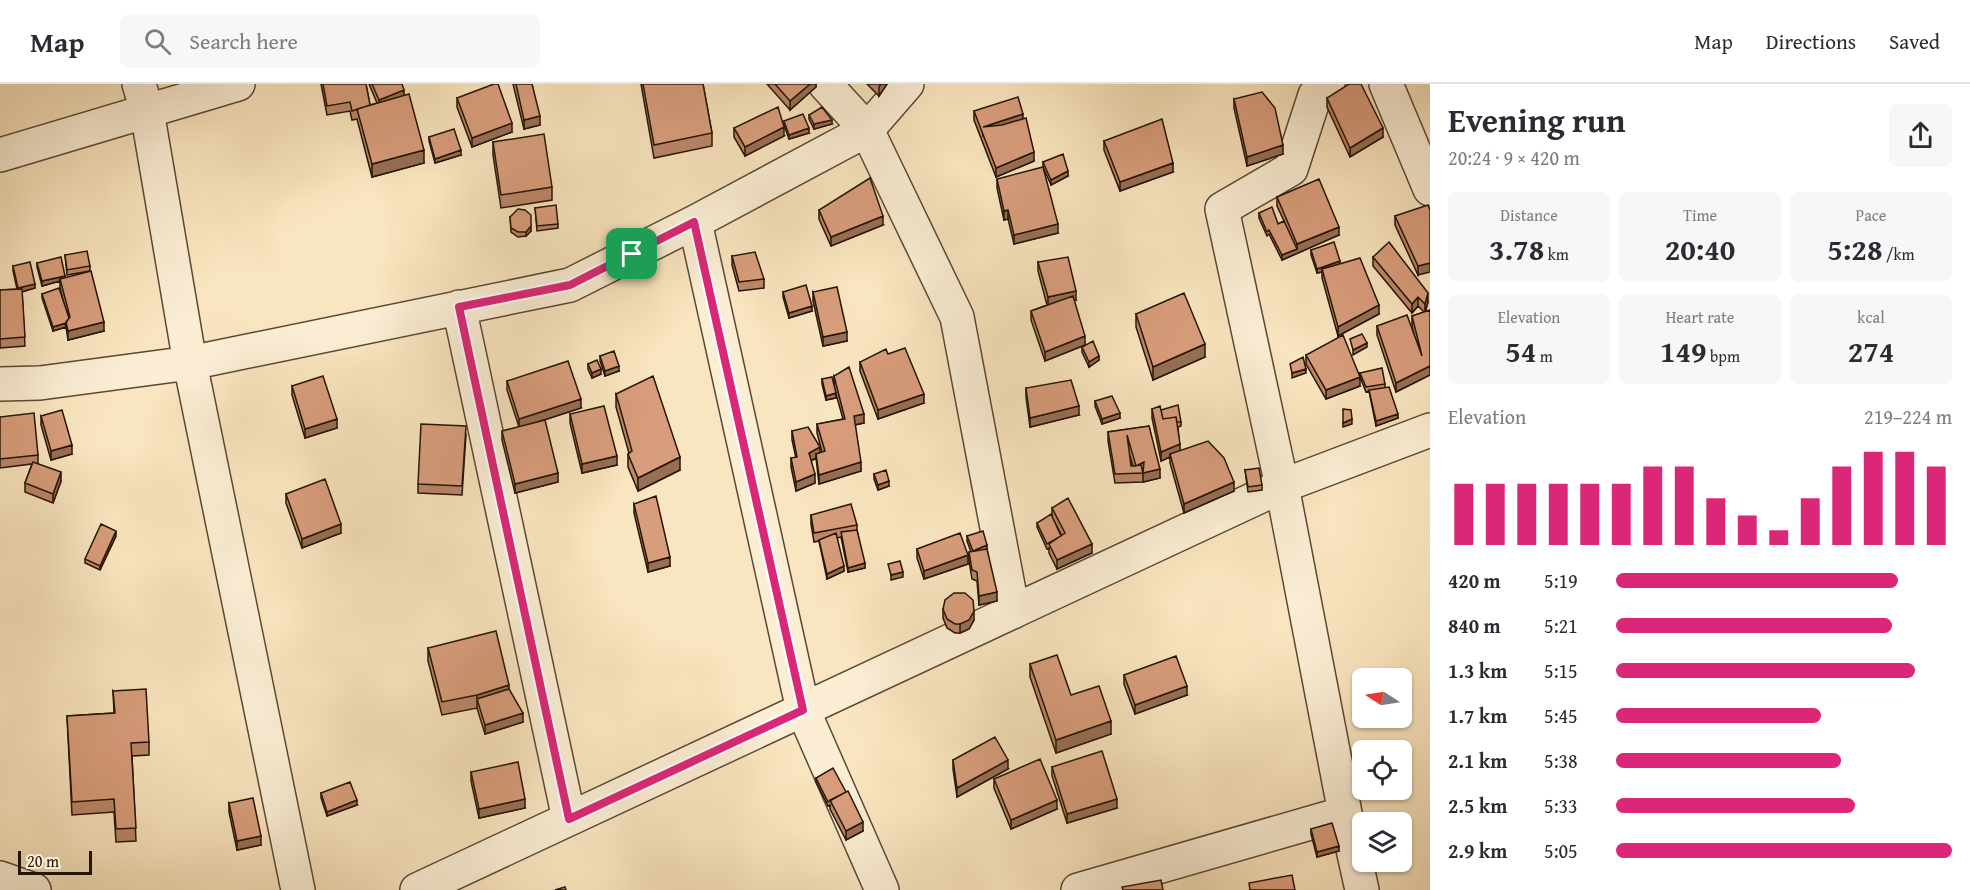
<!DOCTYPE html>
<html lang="en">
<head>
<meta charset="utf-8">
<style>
  :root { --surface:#fff; --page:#f7f7f7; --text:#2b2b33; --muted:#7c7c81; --line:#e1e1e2; --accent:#db2777 }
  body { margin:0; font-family:"Gentium Book Plus",serif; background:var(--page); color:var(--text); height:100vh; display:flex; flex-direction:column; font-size:22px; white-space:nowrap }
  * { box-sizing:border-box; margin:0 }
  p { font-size:20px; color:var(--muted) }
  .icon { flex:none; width:33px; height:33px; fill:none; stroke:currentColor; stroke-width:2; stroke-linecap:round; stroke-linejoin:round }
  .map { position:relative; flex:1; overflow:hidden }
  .details { display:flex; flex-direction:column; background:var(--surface); width:540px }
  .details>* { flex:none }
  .needle { width:39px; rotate:282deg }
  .buttons { position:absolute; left:1352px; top:584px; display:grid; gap:12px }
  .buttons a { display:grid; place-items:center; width:60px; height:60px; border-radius:9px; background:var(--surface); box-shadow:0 2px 4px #0004; font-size:30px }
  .scale { position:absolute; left:18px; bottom:15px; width:74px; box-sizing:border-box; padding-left:6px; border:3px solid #261405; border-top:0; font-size:16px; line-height:21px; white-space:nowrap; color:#261405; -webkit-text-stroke:4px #fbeed5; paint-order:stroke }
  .pin { position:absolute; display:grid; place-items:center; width:51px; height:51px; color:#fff; margin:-26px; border-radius:12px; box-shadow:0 3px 9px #0006 }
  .round { display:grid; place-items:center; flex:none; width:63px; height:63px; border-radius:9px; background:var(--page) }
  .headline { display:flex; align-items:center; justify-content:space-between; height:102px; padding:0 18px }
  h1 { font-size:33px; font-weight:800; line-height:45px }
  .metrics { display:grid; grid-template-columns:repeat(3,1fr); gap:9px; height:102px; padding:6px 18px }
  .metrics div { display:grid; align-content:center; border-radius:9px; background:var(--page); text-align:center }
  .metrics b { font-size:30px; font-weight:800 }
  .metrics small { font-size:16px; font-weight:400 }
  .metrics p { font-size:16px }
  .chart { height:168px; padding:12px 18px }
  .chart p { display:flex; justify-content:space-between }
  .chart svg { width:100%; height:108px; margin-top:6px; stroke:var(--accent); stroke-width:6 }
  ul { padding:0 18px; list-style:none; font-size:20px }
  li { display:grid; grid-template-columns:96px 72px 1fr; align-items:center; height:45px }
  li i { height:15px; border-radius:8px; background:var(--accent) }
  header { display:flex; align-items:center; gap:36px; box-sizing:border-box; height:84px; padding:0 30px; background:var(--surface); border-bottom:2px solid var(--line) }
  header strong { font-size:28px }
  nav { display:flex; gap:33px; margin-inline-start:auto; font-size:21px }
  .search { width:420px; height:54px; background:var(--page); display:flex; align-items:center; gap:15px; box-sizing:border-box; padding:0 21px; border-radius:9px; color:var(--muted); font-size:22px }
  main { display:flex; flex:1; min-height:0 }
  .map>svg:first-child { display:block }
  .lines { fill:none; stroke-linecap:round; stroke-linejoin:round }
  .minor-casing { stroke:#5b4834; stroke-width:36 }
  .minor { stroke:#fbeed5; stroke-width:33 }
  .wall { fill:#ba876a; stroke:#261405; stroke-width:1.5; fill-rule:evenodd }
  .shaded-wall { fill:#976e56; stroke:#261405; stroke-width:1.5 }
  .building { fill:#d89d7b; stroke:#261405; stroke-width:1.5; fill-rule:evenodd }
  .route-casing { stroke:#fff; stroke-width:12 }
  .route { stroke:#db2777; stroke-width:8 }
</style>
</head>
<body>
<header>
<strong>Map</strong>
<div class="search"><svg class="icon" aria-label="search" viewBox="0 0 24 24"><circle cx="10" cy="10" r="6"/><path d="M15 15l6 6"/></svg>Search here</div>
<nav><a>Map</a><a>Directions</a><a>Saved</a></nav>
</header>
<main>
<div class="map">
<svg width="1430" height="806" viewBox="0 0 1430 806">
  <rect width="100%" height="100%" fill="#f9e5bf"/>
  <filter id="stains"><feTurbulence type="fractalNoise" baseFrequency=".00333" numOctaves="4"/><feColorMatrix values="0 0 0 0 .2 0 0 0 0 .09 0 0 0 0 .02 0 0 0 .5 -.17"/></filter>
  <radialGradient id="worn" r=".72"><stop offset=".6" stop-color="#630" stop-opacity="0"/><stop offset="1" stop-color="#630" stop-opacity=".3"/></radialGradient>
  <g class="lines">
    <defs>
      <path id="minor" d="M139 0 147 27 190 279 298 806
        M825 0 867 46 957 233 1013 528
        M1386 0 1430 105
        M0 71 238 0
        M695 138 803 626 882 806
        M459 223 569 735
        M0 300 40 299 190 279 570 201 695 138 867 46 907 0
        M1345 729 1362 806
        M0 794 34 806
        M417 806 1282 402 1430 346
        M1078 806 1345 729 1282 402 1222 125 1291 85 1315 11 1328 0"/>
    </defs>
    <use href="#minor" class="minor-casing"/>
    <use href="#minor" class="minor"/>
  </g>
  <path class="wall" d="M321 0H366L370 21 377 19 369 0H402L404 12 424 79 372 93 357 35 352 36 350 27 327 31Z
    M513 0H532L540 41 524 45Z
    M641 0H703L712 49V62L654 74Z
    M767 0H816V3L790 26Z
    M867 0H887L879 12Z
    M457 14 512 48 472 63 457 23Z
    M1327 14 1383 53 1350 73 1327 23Z
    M1234 15 1283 70 1247 82 1234 24Z
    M974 27 1023 35 1034 77 996 93 974 36Z
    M809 31 832 40 814 45 809 35Z
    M784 37 809 49 789 55 784 41Z
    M734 44 784 52 745 72 734 53Z
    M429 53 461 71 435 79 429 57Z
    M1104 57 1173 88 1120 107 1104 66Z
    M493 58 552 103V116L501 124 493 71Z
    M1043 78 1068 92 1051 101 1043 83Z
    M997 95 1058 149 1014 160 1008 135 1004 136 997 104Z
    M1277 113 1339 151 1282 176 1269 150 1267 152 1259 134V129L1278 140 1284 137 1277 122Z
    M535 124 558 140V144L537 147Z
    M819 126 883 141 831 162 819 135Z
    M1430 126 1418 191 1395 141V132Z
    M510 133 531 147 526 152 518 153 511 148Z
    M1311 166 1340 180 1379 230 1338 252 1322 194V188L1317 189 1311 171Z
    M65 171 90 182V187L67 191Z
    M732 172 764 195V204L739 207 732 181Z
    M1373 173 1428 218 1425 228 1430 226V291L1396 308 1377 251V242L1414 252 1412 241V232L1424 228 1418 222 1412 229 1373 182Z
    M1038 178 1076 216H1074L1085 261 1045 277 1031 236V227L1047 221 1038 187Z
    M37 179 65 194 104 247 68 256 66 243 53 247 42 214V210L64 220 60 204V197L42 202 37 183Z
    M13 182 35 204 22 208 25 262 0 264V206L17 205 13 187Z
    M783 208 812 227 789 234 783 213Z
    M813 208 847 257 823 262 813 217Z
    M1136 230 1205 273 1153 296 1136 243Z
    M1082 263 1099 276 1089 283 1082 268Z
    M1306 271 1360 302 1326 315 1306 280Z
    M600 272 619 287 605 292 600 277Z
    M860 278 924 319 878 335 860 287Z
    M588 280 601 290 592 294 588 285Z
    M1360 289 1385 300V303L1398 334 1376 342 1369 307 1366 308 1360 293Z
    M834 292 864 339 855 341 861 387 819 400 816 374 811 377 815 399 796 407 791 383V374H796L792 356V347L820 369 822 368 817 349V340L843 335 836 310V314L826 316 822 300V295L834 301Z
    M507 297 581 324 541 337 558 398 515 409 502 356V347L519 343 507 306Z
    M292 302 337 344 305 354 292 311Z
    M1026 304 1079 331 1030 343 1026 313Z
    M616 310 680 386 638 407 628 383V370L629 369 616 323Z
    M1095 317 1120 334 1102 340 1095 322Z
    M1152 325 1161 326 1181 338V342L1178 343 1180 367 1234 407 1184 429 1170 379V373L1161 377 1152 334Z
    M570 330 617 381 582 389 570 339Z
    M41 332 72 370 51 376 41 341Z
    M0 333 38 371V380L61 397 53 419 25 408V399L32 380 0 384Z
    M1149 342 1160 394 1143 398 1115 399 1108 357V348ZM1129 367V369L1133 382H1131Z
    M466 351 462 411 418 409V400Z
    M1245 386 1262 401V406L1248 408Z
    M874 390 889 402 878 406 874 395Z
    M286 410 341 449 302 464 286 419Z
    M634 420 670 482 648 488 634 429Z
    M1052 424 1092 469 1057 485 1049 469V464L1047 465 1037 443V439L1061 452H1062L1052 433Z
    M811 431 857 441V446L865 484 848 488 841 453 837 454 844 487 827 495 819 457 814 458 811 440Z
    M116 452 100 486 85 479V475Z
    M967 452 987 465 997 517 979 521 977 497 972 495 969 477V468H971L967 457Z
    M917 465 968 480 924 495 917 474Z
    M943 525 974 536 969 545 960 549H955L947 544 943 534Z
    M428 564 509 605 523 638 485 650 477 624 442 631 428 577Z
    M1030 580 1071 611 1111 650 1056 669 1030 593Z
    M1124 591 1187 611 1135 630 1124 600Z
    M113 607 149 658V671L132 672 136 757 116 758 114 728 72 731 67 632 114 629Z
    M953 676 1008 685 957 713 953 685Z
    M1052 683 1117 724 1067 739 1052 692Z
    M471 688 525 724 479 734 471 697Z
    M816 694 846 708 863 747 846 756 830 725V721L828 722 816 698Z
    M994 695 1057 725 1011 745 994 704Z
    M321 709 357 721 327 732 321 714Z
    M229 719 261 761 237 766 229 728Z
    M1311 745 1339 767 1317 773 1311 750Z"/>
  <path class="shaded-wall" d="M810 0H816V3L790 26V17Z
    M881 0H887L879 12V3Z
    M404 6V15L379 25V16Z
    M1023 30V39L983 52V43Z
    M540 32V41L524 45V36Z
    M832 36V40L814 45V40Z
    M512 39V48L472 63V54Z
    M784 43V52L745 72V63Z
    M809 44V49L789 55V51Z
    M1383 44V53L1350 73V64Z
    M1283 61V70L1247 82V73Z
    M424 66V79L372 93V80Z
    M461 66V71L435 79V75Z
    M1034 68V77L996 93V84Z
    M1173 79V88L1120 107V98Z
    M1068 87V92L1051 101V96Z
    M1008 126V135L1004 136V127Z
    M883 132V141L831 162V153Z
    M1058 140V149L1014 160V151Z
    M531 142V147L526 152V148Z
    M1339 143V151L1282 176V171L1297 165V160Z
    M1340 177V182L1322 185V188L1317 189V185Z
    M1430 179V188L1418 191V182Z
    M65 192V196L60 195V197L42 202V197Z
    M35 200V204L18 209V204Z
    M1076 207V216L1048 222V213Z
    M1428 209V218L1425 229V220Z
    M1418 213V222L1412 229V220Z
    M1379 221V230L1338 252V243Z
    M812 222V227L789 234V229Z
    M104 238V247L68 256V247Z
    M66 239V243L53 247V243Z
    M847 248V257L823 262V253Z
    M1085 252V261L1045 277V268Z
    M1367 259V263L1353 271V266Z
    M1205 260V273L1153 296V283Z
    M1099 272V276L1089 283V278Z
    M619 282V287L605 292V287Z
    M1430 282V291L1396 308V299Z
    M601 285V290L592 294V289Z
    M1306 285V289L1292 294V289Z
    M1360 293V302L1326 315V306Z
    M836 309V314L826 316V312Z
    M924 310V319L878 335V326Z
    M581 315V324L519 344V335Z
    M1079 322V331L1030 343V334Z
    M1120 329V334L1102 340V335Z
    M864 330V339L854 341V332Z
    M1398 330V334L1376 342V337Z
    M337 335V344L305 354V345Z
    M1352 335V340L1343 343V339Z
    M1180 360V369L1170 370V373L1161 377V368Z
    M72 361V370L51 376V367Z
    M820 363V372L816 370V374L809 378V369Z
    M617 372V381L582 389V380Z
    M680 373V386L638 407V394Z
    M861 378V387L819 400V391Z
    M1144 378V387L1138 389 1136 382Z
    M1160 385V394L1143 398V389Z
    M61 388V397L53 419V410Z
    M558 389V398L515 409V400Z
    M815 390V399L796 407V398Z
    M889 397V402L878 406V401Z
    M1234 398V407L1184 429V420Z
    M341 440V449L302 464V455Z
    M116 447V452L100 486V482Z
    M1092 460V469L1057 485V476Z
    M987 461V465L973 471V467Z
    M968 471V480L924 495V487Z
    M670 473V482L648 488V479Z
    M865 479V484L848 488V484Z
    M844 482V487L827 495V490Z
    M903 488V493L891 496V491Z
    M997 508V517L979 521V512Z
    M974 527V536L969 545 960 549V540Z
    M509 601V614L477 615V624V611Z
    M1187 602V611L1135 630V621Z
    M523 629V638L485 650V641Z
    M1111 637V650L1056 669V656Z
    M1008 676V685L957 713V704Z
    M525 715V724L479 734V725Z
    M1117 715V724L1067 739V730Z
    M357 716V721L327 732V728Z
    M1057 716V725L1011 745V736Z
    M863 738V747L846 756V747Z
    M261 752V761L237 766V757Z
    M1339 762V767L1317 773V768Z"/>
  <path class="building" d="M323 0H366L370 21 352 27 350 18 327 22Z
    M372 0H402L404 6 379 16Z
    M494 0H498L512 39 472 54 457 14Z
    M516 0H532L540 32 524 36Z
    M643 0H703L712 49 654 61Z
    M775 0H810L790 17Z
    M1349 0H1361L1383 44 1350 64 1327 14Z
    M1262 8 1275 24 1283 61 1247 73 1234 15Z
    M409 10 424 66 372 80 357 25Z
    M1018 13 1023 30 983 43 1002 41 1026 34 1034 68 996 84 974 27Z
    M778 23 784 43 745 63 734 44Z
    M822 23 832 36 814 40 809 31Z
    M803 30 809 44 789 51 784 37Z
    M1162 35 1173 79 1120 98 1104 57Z
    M454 45 461 66 435 75 429 53Z
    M544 50 552 103 501 111 493 58Z
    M1063 70 1068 87 1051 96 1043 78Z
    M1043 83 1058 140 1014 151 1008 126 1004 127 997 95Z
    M870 94 883 132 831 153 819 126Z
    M1319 95 1339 143 1297 160 1277 113Z
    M556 121 558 140 537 142 535 124Z
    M1428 121 1430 126V179L1418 182 1395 132Z
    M1272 123 1278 140 1284 137 1297 165 1282 171 1269 146 1267 148 1259 129Z
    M518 125 525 126 531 131V142L526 148H518L511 144 510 133Z
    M1334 158 1340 177 1317 185 1311 166Z
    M1389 158 1428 209 1425 220 1418 213 1412 220 1373 173Z
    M87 167 90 182 67 186 65 171Z
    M755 168 764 195 739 198 732 172Z
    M61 173 65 192 42 197 37 179Z
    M1068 173 1076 207 1048 213 1038 178Z
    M1360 174 1379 221 1338 243 1322 185Z
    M30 178 35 200 18 204 13 182Z
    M91 187 104 238 68 247 66 238 70 233 60 195Z
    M806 201 812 222 789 229 783 208Z
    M837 203 847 248 823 253 813 208Z
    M59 204 69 234 66 239 53 243 42 210Z
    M22 205 25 253 0 255V206Z
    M1184 209 1205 260 1153 283 1136 230Z
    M1073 212 1085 252 1045 268 1031 227Z
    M1430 226V282L1396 299 1377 242 1407 231 1422 272 1412 232Z
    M1362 250 1367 259 1353 266 1350 255Z
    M1343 251 1360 293 1326 306 1306 271Z
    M1093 257 1099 272 1089 278 1082 263Z
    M905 264 924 310 878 326 860 278 886 265 888 270Z
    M614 267 619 282 605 287 600 272Z
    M1303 273 1306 285 1292 289 1290 280Z
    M597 276 601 285 592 289 588 280Z
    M568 277 581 315 519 335 507 297Z
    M849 283 864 330 854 332 861 378 819 391 816 370 825 367 817 340 845 335 834 292Z
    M1382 284 1385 300 1366 303 1360 289Z
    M323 292 337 335 305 345 292 302Z
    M653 292 680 373 638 394 628 370 632 367 616 310Z
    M832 293 836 309 826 312 822 295Z
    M1071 296 1079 322 1030 334 1026 304Z
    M1389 303 1398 330 1376 337 1369 306Z
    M1112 312 1120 329 1102 335 1095 317Z
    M1178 321 1181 338H1177L1176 333 1163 335 1161 326Z
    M604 322 617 372 582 380 570 330Z
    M1160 322 1163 335 1176 333 1180 360 1161 368 1152 325Z
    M1343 325 1351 326 1352 335 1343 339Z
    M62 326 72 361 51 367 41 332Z
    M34 329 38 371 0 375V333Z
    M545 336 558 389 515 400 502 347Z
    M421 340 466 342 462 402 418 400Z
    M1149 342 1160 385 1143 389 1115 390 1108 348ZM1127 351 1136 382 1144 378 1143 389 1141 381 1131 382Z
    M808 343 820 363 809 369 815 390 796 398 791 374 797 373 792 347Z
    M1208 357 1224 374 1234 398 1184 420 1170 370Z
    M33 378 61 388 53 410 25 399Z
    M1259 384 1262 401 1248 403 1245 386Z
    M886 386 889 397 878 401 874 390Z
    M325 395 341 440 302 455 286 410Z
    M656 412 670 473 648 479 634 420Z
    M1068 414 1092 460 1057 476 1049 460 1065 449 1052 424Z
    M851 420 857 441 814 449 811 431Z
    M1051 430 1061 452 1047 460 1037 439Z
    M101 440 116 447 100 482 85 475Z
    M857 446 865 479 848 484 841 448Z
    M983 447 987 461 973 467 967 452Z
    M836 449 844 482 827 490 819 456Z
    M960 449 968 471 924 487 917 465Z
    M987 465 997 508 979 512 977 488 972 486 969 468Z
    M900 477 903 488 891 491 888 480Z
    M954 509H965L973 516 974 527 969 536 960 540H955L947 535 943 525 945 516Z
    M496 547 509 601 477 611 442 618 428 564Z
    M1057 571 1071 611 1099 602 1111 637 1056 656 1030 580Z
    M1176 572 1187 602 1135 621 1124 591Z
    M146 605 149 658 131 659 136 744 116 745 114 715 72 718 67 632 115 629 113 607Z
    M509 605 523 629 485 641 477 615Z
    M995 653 1008 676 957 704 953 676Z
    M1102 667 1117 715 1067 730 1052 683Z
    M1040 675 1057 716 1011 736 994 695Z
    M518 678 525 715 479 725 471 688Z
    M833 684 846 708 828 718 816 694Z
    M350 698 357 716 327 728 321 709Z
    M848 707 863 738 846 747 830 716Z
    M253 714 261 752 237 757 229 719Z
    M1332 739 1339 762 1317 768 1311 745Z
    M1292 791 1295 806H1250L1249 799Z
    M1161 796 1163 806H1123L1122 803Z
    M565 803 566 806H555Z"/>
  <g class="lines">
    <defs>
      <path id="route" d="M694 138 803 626 569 735 459 223 570 201Z"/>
    </defs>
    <use href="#route" class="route-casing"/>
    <use href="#route" class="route"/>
  </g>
  <rect width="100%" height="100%" filter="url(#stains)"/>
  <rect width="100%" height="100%" fill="url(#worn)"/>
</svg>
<div class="buttons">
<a><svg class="needle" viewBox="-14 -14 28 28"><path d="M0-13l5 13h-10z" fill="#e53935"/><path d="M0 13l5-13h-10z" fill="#7c7c81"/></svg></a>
<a><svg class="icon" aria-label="locate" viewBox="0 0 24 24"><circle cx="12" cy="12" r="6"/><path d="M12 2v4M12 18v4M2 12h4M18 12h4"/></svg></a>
<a><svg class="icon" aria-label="layers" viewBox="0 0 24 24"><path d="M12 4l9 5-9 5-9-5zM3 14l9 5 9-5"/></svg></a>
</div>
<div class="scale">20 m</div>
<div class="pin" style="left:632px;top:170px;background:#1e9e55"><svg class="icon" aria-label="arrive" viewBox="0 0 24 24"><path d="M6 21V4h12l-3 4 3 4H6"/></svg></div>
</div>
<section class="details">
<div class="headline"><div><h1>Evening run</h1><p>20:24 · 9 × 420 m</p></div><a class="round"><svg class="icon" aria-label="share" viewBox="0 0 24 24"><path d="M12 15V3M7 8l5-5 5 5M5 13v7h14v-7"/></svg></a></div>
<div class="metrics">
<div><p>Distance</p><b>3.78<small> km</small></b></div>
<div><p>Time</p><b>20:40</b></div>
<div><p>Pace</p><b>5:28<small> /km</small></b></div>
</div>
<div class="metrics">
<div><p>Elevation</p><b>54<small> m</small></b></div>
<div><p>Heart rate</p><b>149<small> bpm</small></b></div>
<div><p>kcal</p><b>274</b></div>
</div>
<div class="chart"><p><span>Elevation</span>219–224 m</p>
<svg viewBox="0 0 160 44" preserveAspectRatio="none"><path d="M5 44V19M15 44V19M25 44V19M35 44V19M45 44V19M55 44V19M65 44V12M75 44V12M85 44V25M95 44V32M105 44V38M115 44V25M125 44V12M135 44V6M145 44V6M155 44V12"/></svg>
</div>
<ul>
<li><b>420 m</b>5:19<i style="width:84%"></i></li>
<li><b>840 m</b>5:21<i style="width:82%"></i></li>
<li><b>1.3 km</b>5:15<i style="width:89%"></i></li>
<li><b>1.7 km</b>5:45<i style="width:61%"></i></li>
<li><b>2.1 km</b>5:38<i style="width:67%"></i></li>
<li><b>2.5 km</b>5:33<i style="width:71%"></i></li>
<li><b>2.9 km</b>5:05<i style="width:100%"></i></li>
</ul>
</section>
</main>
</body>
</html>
